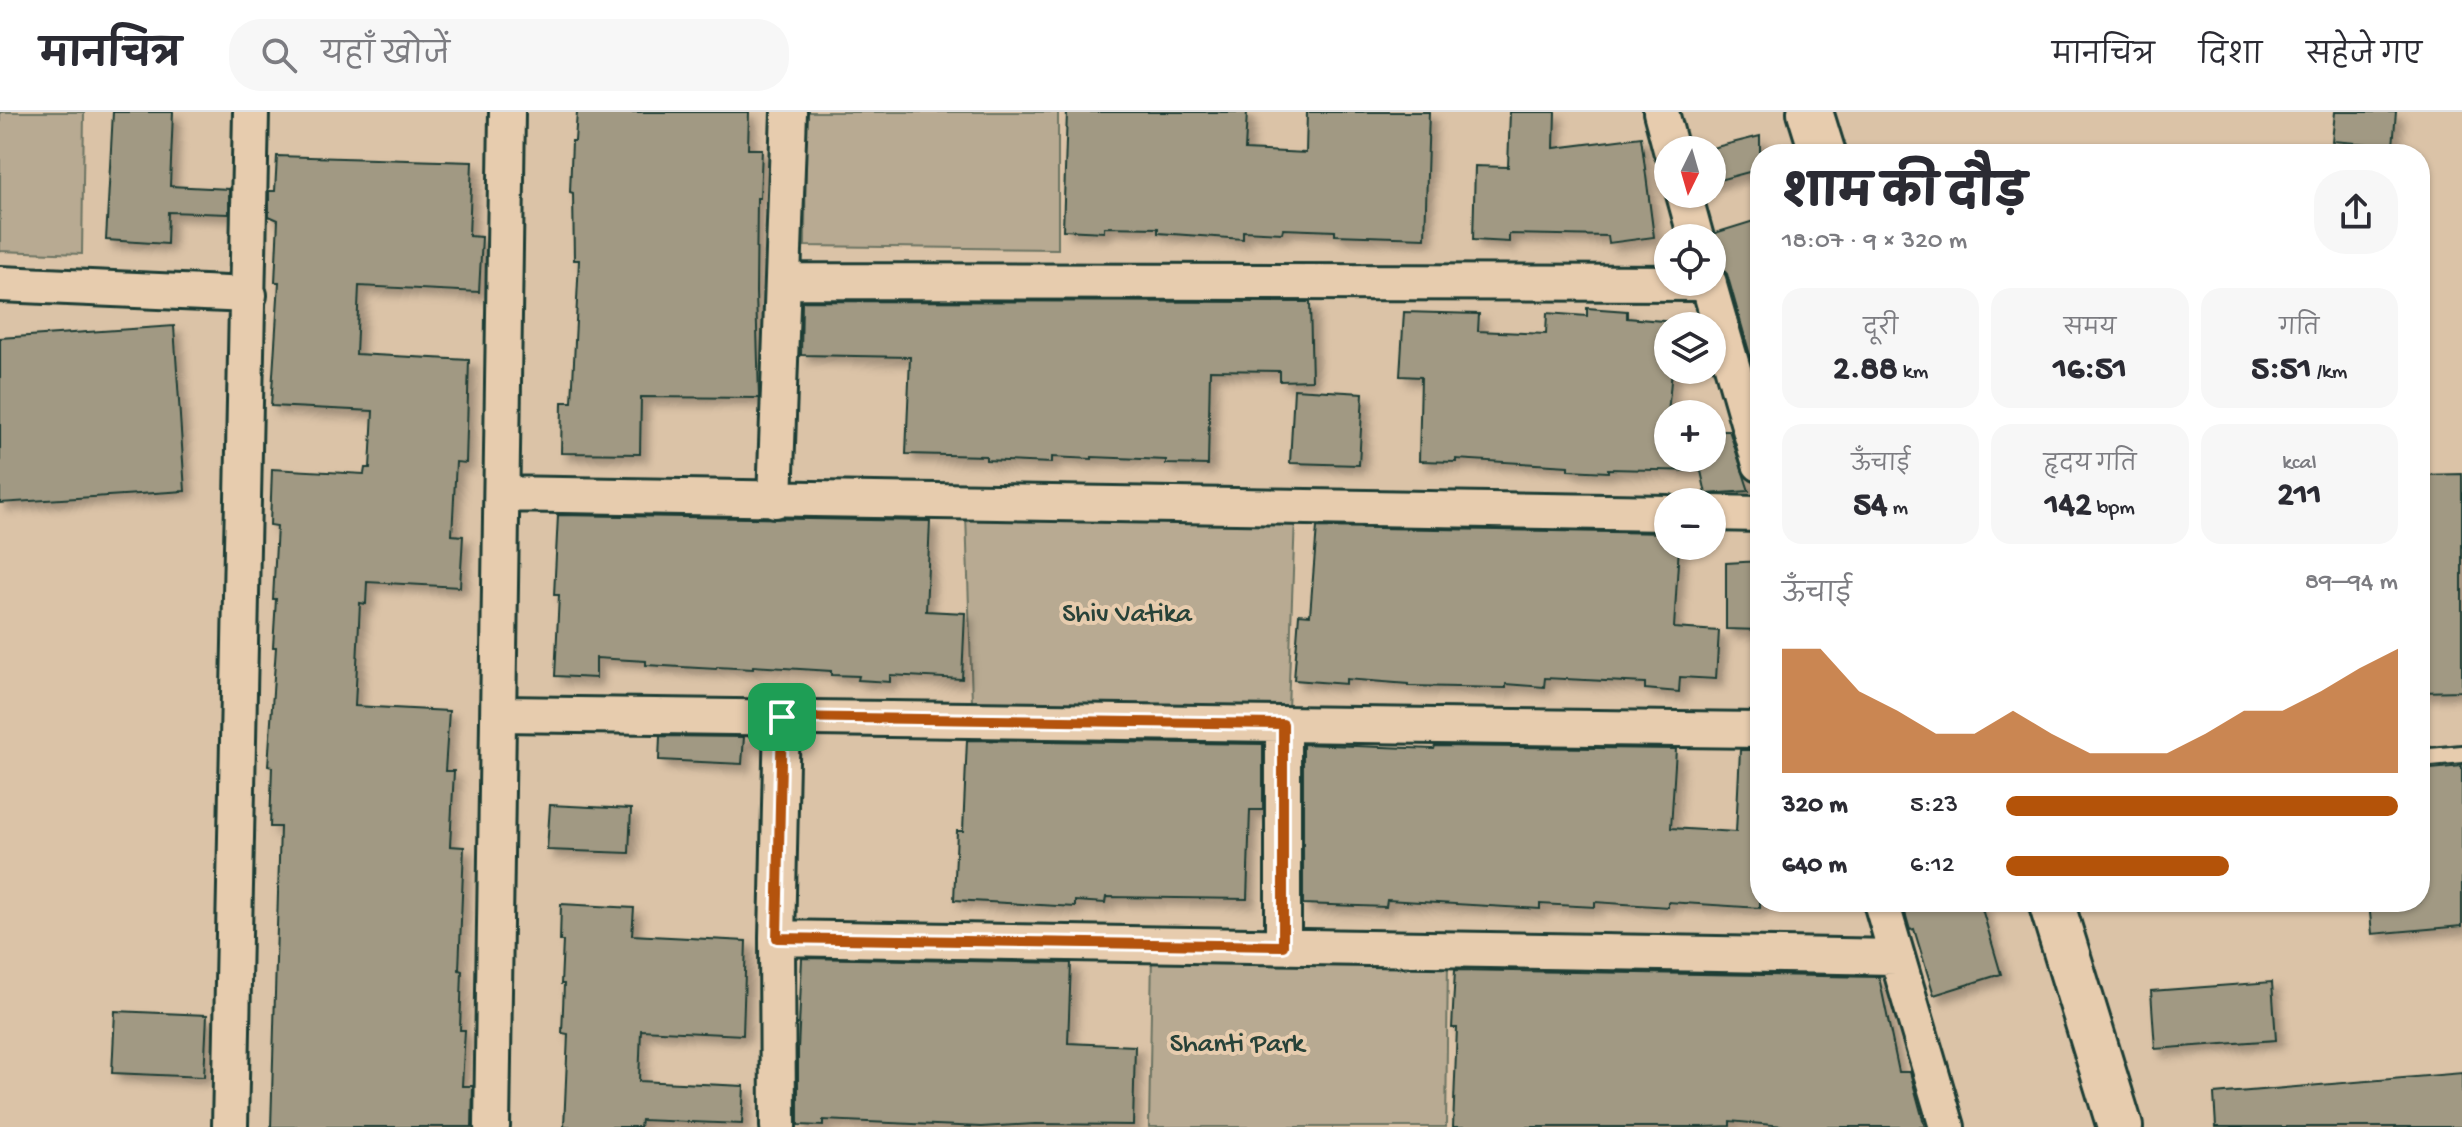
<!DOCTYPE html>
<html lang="hi">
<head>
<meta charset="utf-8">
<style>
  :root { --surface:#fff; --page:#f7f7f7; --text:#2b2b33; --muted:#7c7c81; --line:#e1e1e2; --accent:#b45309 }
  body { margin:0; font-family:"Gochi Hand","Playpen Sans Deva",sans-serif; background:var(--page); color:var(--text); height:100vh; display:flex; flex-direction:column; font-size:30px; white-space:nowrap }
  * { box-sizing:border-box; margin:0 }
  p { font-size:26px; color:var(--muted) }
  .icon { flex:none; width:44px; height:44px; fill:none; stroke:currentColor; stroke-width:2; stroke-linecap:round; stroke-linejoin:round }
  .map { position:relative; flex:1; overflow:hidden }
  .panel { position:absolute; left:1750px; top:32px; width:680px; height:768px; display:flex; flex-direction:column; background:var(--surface); border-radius:32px; box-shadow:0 2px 6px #0004 }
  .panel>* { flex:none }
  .needle { width:52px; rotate:185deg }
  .controls { position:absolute; left:1654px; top:24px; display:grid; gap:16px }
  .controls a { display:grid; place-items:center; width:72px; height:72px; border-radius:50%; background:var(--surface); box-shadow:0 2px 6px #0004; font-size:40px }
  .pin { position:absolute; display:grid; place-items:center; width:68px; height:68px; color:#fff; margin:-34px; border-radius:16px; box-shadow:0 4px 12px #0006 }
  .round { display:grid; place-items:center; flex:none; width:84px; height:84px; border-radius:32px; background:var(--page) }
  .summary { display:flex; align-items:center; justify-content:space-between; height:136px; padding:0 32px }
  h1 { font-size:44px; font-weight:800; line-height:60px }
  .figures { display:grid; grid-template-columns:repeat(3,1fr); gap:12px; height:136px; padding:8px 32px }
  .figures div { display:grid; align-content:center; border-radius:20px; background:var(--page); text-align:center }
  .figures b { font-size:34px; font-weight:800 }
  .figures small { font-size:22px; font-weight:400 }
  .figures p { font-size:22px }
  .chart { height:224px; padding:16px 32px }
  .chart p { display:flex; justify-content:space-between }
  .chart svg { width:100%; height:144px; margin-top:8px; fill:var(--accent); opacity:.7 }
  ul { padding:0 32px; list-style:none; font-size:26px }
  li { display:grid; grid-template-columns:128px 96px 1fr; align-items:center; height:60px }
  li i { height:20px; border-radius:10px; background:var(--accent) }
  header { display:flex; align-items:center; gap:48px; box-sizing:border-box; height:112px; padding:0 40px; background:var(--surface); border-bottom:2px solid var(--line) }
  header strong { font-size:38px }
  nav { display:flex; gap:44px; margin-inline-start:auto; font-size:28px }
  .search { width:560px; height:72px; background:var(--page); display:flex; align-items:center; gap:20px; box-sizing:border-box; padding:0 28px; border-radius:32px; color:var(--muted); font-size:30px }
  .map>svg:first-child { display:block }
  .green { fill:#b8aa92; stroke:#6c7463; stroke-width:2 }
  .building { fill:#a19983; stroke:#1f3d34; stroke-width:2; filter:url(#shadow) }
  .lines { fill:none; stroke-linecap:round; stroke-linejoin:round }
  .lane-casing { stroke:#1f3d34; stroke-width:22 }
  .street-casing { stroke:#1f3d34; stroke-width:40 }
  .secondary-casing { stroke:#1f3d34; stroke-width:50 }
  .lane { stroke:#e7ccae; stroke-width:16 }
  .street { stroke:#e7ccae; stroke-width:34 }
  .secondary { stroke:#e7ccae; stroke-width:44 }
  .route-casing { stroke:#fff; stroke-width:16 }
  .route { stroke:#b45309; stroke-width:10 }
  .labels { text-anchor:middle; stroke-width:8; stroke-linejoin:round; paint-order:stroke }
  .park-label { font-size:28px; fill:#274239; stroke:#e7ccae }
</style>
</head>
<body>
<header>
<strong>मानचित्र</strong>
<div class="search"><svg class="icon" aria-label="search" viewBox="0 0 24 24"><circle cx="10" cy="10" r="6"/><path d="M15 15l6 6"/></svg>यहाँ खोजें</div>
<nav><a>मानचित्र</a><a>दिशा</a><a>सहेजे गए</a></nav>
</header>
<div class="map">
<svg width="2462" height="1015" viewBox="0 0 2462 1015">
  <defs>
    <filter id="shadow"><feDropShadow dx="7" dy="7" stdDeviation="4" flood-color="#0004"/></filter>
  </defs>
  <rect width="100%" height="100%" fill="#dbc3a7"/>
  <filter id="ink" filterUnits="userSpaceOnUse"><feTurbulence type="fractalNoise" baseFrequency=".0125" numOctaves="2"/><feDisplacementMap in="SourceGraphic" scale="16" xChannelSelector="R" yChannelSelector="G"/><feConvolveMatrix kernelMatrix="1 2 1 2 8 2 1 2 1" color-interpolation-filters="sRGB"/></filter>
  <g filter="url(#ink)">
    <path class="green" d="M0 0H84L82 142 0 139Z
      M806 0H1058V137L805 134Z
      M966 402 1295 405 1288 598 972 590Z
      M1152 841 1448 849 1446 1015H1149Z"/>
    <path class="building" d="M113 0H173L170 74 229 77V102L168 100 167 132 106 128Z
      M577 0H749L748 37H762L760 86H757L756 180 759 286 641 285 640 342 561 341 562 290H572L579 148H574L573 81 570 80 572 29H575Z
      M1067 0H1247L1245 38 1306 41 1307 0H1429L1425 126 1335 123V119L1283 117 1282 121 1243 119V127L1158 121V116L1104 115V120L1063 118Z
      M1510 0H1555L1554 36 1641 25 1654 125 1609 131 1608 124 1509 122V130L1473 128 1475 54 1508 55Z
      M2335 0H2396L2393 34 2332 29Z
      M1760 24V57L1712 70V36Z
      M277 44 472 50 469 124 482 125 479 180 359 174 356 242 469 248 466 351 456 350 452 423 463 424 460 475 367 470 366 492 360 491 355 594 449 599 445 659H454L450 734 464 735 459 858 462 859 460 918H465L462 974H473L472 1015H271L280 715H270L272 655 268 654 276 535H273L276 487H273L277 414 270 413 272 357 364 362 365 356H370L373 299 271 294 279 170H275L278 108 269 104V79H275Z
      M1760 107V263L1756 264 1727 162 1715 149 1712 137 1715 130V121Z
      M802 189 1310 190 1312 268 1280 269V259L1210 258 1208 353 1166 352V348L1092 345V347L1052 345V351L1027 350 986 348V344L906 342 910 245 801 243Z
      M1587 196 1627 199V206L1675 210V214H1668V258H1672L1668 302V346H1712V318H1729L1749 379 1706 382 1701 359 1608 357V360L1568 358V354L1456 347V350L1419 349 1421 265 1400 264 1404 200 1479 202 1478 219 1546 222 1547 201 1587 204Z
      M174 214 185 379 0 391V226Z
      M1294 277 1363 281 1359 353 1290 351Z
      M2462 362V579L2420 580V363Z
      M558 403 930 409 926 499 965 501 962 567 890 563V570L858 568 859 564 831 563V559L753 554V557L717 555 716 557 646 553V549L596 546V566L555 564 559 483H554Z
      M1317 415 1668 421V434H1679L1674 516 1719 519 1716 567 1680 565 1679 580 1645 577V571L1545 566 1544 575 1506 572V576L1408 574V572L1346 567V572L1294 568 1299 502 1310 503Z
      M1760 449V518L1726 517V451Z
      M660 624 744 625 742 652 659 648Z
      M967 628 1263 632V698H1250L1247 787 1106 785 1105 791 1075 789V795L954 788 957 719H963Z
      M1303 632 1434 637 1435 634 1676 637 1671 716 1736 720 1740 638H1760V796L1668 790V795L1595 790V795L1540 792V797L1387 788 1386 795 1303 792Z
      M2462 654V814L2372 822 2369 790H2420V658Z
      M550 693 631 697 629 741 547 738Z
      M1902 790H1980L2001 862 1934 883 1914 817 1910 818Z
      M561 792 634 796 632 823 746 829 743 923 641 918 639 969 744 974 742 1012 641 1008 640 1015H564L568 922 562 921 564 872H561L563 829H560Z
      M802 846 1071 851 1068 931 1135 934 1133 1013 1035 1012 981 1015 823 1008V1014L798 1013V938Z
      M1455 858 1879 865 1899 960H1910L1925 1015H1795L1730 1009V1014L1704 1015H1453L1457 916H1452Z
      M2272 870 2276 928 2155 937 2151 879Z
      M115 899 207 903 204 965 112 961Z
      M2462 961V1015H2216L2214 982Z"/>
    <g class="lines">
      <defs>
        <path id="lane" d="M2420 646 2462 642"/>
        <path id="street" d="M1661 0 1671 38
          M1684 82 1696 126
          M785 169 1709 171
          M1708 170 1760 352
          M0 172 249 183
          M502 382 1668 401
          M775 388 789 0
          M1712 401 1760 402
          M499 602 1760 618
          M1881 790 1947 1015
          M777 826 1896 845
          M1283 834V612
          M230 1015 251 0
          M492 1015 507 0
          M778 1015 777 826 782 605"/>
        <path id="secondary" d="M1810 0 1823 42
          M2051 790 2120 1015"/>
      </defs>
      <use href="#lane" class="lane-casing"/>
      <use href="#street" class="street-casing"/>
      <use href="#secondary" class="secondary-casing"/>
      <use href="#lane" class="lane"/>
      <use href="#street" class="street"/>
      <use href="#secondary" class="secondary"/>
    </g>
  </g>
  <g class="lines" filter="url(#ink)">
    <defs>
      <path id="route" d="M782 605 1283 612V834L777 826Z"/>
    </defs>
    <use href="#route" class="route-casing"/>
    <use href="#route" class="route"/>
  </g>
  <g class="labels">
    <g class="park-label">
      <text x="1127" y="509">Shiv Vatika</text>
      <text x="1237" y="939">Shanti Park</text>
    </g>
  </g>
</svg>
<div class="controls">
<a><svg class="needle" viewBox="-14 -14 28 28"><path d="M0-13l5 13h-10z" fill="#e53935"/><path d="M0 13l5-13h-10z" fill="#7c7c81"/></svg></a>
<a><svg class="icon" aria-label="locate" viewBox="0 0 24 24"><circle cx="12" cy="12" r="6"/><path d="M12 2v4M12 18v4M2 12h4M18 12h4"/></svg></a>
<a><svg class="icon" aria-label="layers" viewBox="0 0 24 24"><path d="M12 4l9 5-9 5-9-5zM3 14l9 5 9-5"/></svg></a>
<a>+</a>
<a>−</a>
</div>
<div class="pin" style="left:782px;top:605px;background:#1e9e55"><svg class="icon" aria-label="arrive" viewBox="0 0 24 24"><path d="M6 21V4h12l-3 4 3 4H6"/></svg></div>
<section class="panel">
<div class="summary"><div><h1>शाम की दौड़</h1><p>18:07 · 9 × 320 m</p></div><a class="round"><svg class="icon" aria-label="share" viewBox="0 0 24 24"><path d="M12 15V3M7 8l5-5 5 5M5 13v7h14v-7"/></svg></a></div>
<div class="figures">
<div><p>दूरी</p><b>2.88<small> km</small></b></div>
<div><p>समय</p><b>16:51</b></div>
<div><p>गति</p><b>5:51<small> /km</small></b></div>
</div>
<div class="figures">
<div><p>ऊँचाई</p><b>54<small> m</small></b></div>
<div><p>हृदय गति</p><b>142<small> bpm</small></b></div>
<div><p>kcal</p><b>211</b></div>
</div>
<div class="chart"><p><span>ऊँचाई</span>89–94 m</p>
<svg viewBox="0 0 160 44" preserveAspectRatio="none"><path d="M0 44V6L10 6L20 19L30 25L40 32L50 32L60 25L70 32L80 38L90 38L100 38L110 32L120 25L130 25L140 19L150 12L160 6V44z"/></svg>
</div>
<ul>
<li><b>320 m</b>5:23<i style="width:100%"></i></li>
<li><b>640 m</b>6:12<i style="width:57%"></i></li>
</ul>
</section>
</div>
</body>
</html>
